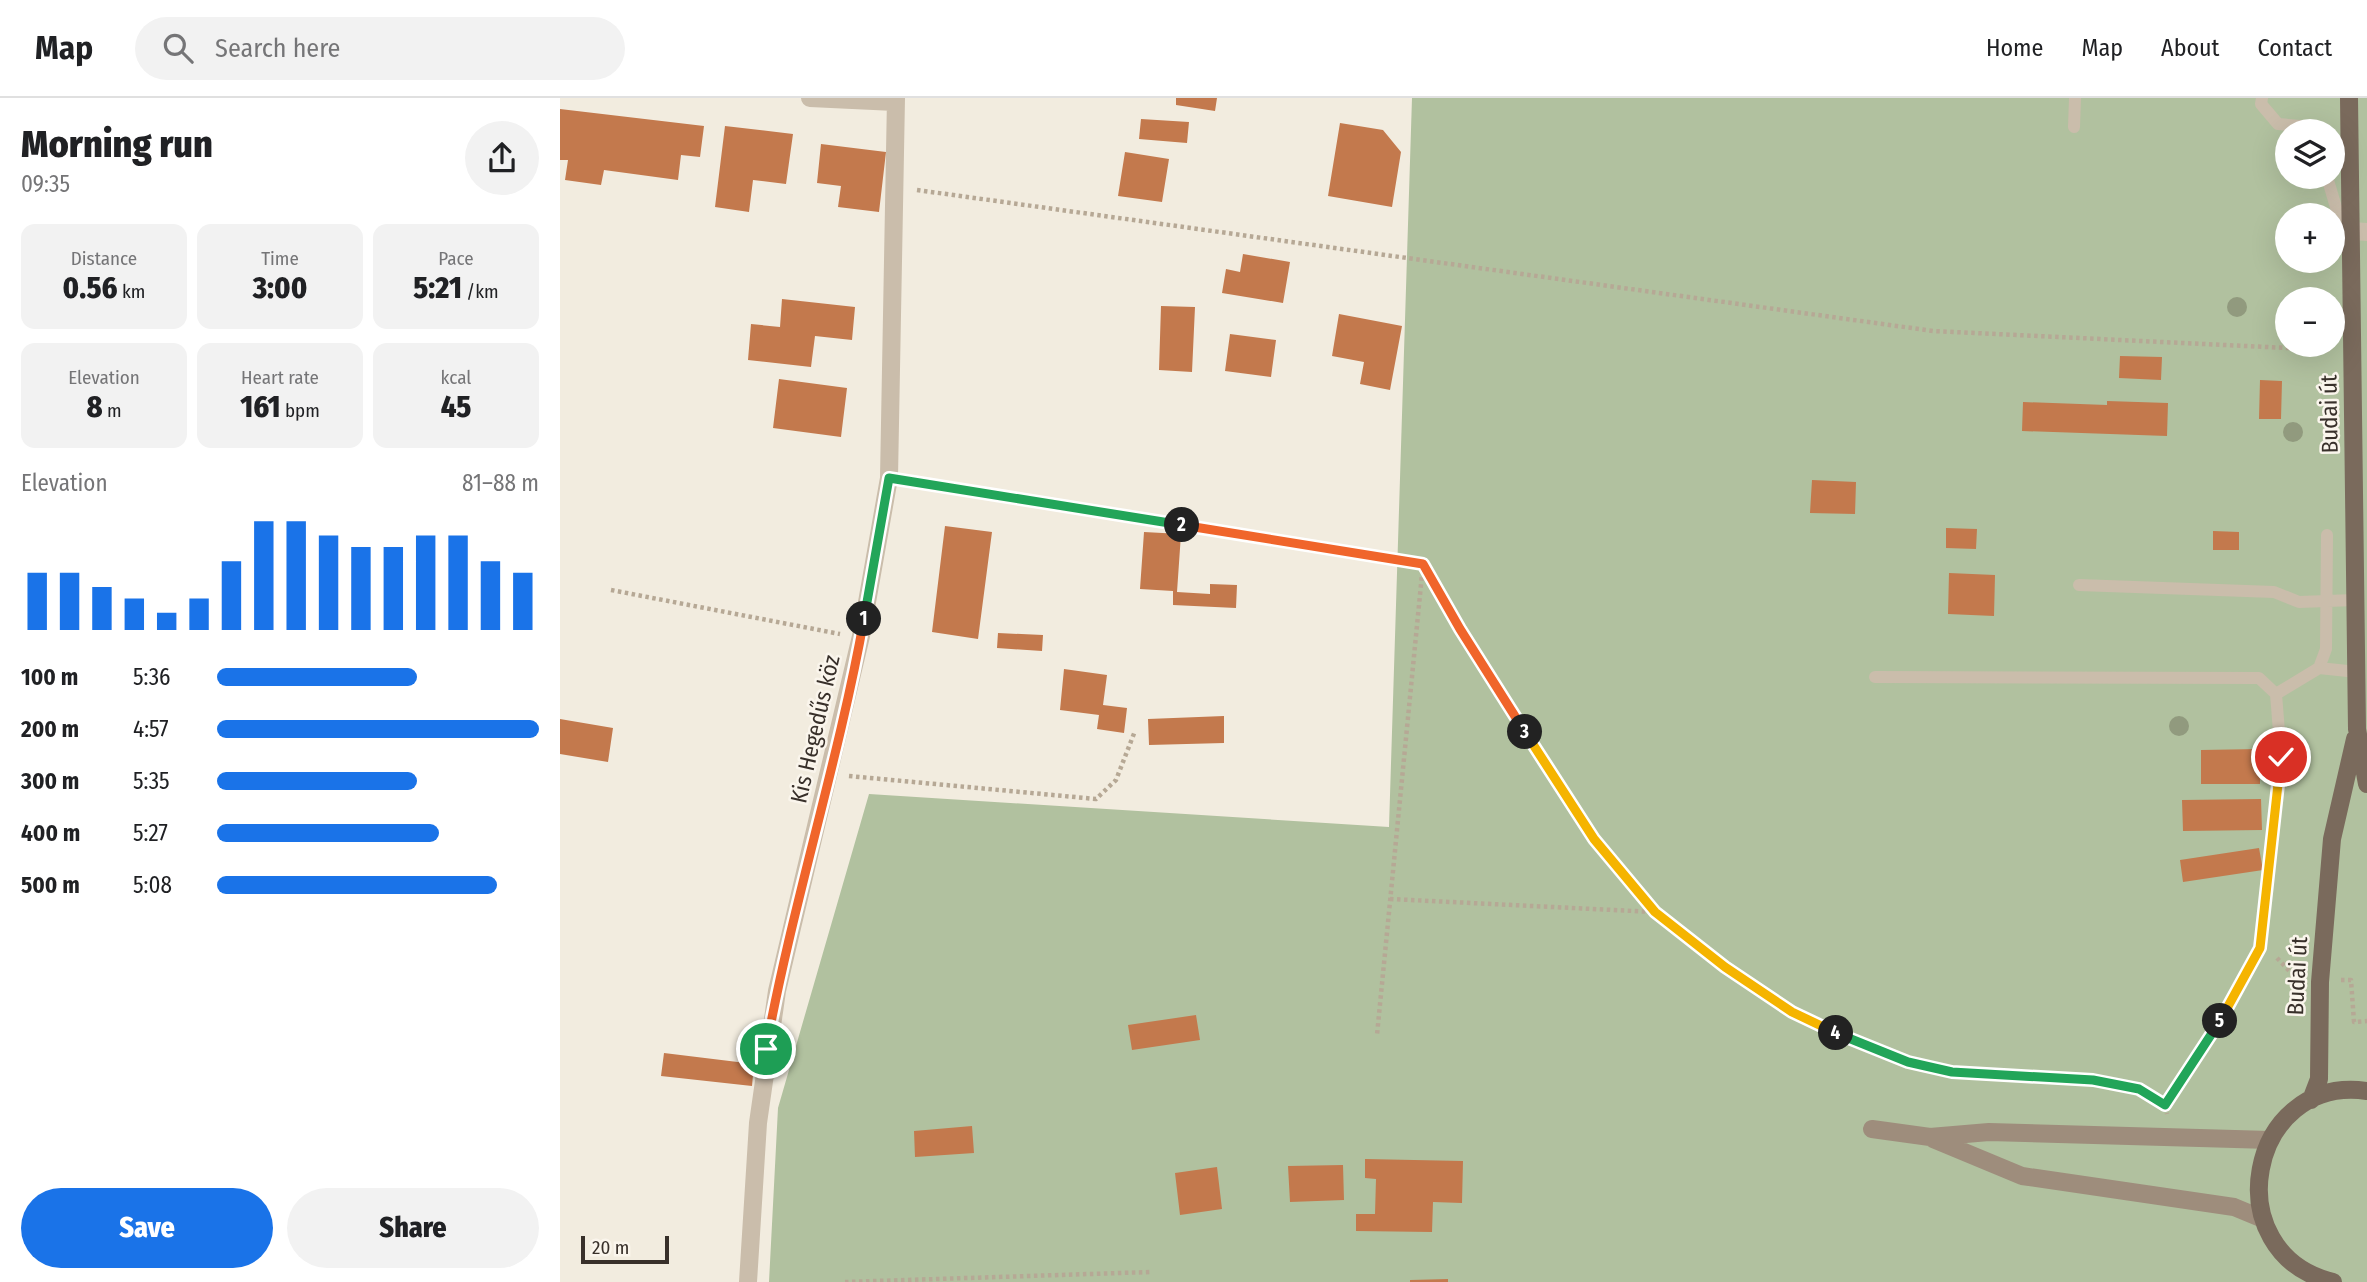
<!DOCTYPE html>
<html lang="en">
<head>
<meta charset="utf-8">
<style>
  :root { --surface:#fff; --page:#f2f2f2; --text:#202124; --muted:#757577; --line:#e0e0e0; --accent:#1a73e8 }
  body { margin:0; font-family:"Fira Sans Condensed",sans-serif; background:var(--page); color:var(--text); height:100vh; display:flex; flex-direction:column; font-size:26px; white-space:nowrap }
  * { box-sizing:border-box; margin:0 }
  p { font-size:23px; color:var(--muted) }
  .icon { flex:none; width:38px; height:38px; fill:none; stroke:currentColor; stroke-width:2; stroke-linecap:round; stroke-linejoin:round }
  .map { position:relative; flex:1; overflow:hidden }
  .panel { display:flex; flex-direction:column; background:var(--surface); width:560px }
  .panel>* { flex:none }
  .fabs { position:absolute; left:1715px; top:21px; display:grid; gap:14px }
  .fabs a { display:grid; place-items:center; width:70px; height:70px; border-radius:50%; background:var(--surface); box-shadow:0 7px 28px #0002; font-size:35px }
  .scale { position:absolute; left:21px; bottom:18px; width:88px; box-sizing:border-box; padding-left:7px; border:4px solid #38302a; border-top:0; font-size:19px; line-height:24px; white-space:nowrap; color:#38302a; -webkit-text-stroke:5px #faf5ec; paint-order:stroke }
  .pin { position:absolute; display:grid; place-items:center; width:60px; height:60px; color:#fff; margin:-30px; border:4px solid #fff; border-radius:50%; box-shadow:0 2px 7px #0007 }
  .km { position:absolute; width:35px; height:35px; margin:-18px; border-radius:50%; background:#222; color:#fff; font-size:19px; line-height:35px; text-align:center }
  .round { display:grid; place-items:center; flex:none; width:74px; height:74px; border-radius:37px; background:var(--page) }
  .head { display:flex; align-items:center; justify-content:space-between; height:119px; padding:0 21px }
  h1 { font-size:38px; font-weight:800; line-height:52px }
  .figures { display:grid; grid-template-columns:repeat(3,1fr); gap:10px; height:119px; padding:7px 21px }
  .figures div { display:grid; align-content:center; border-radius:14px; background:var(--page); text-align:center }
  .figures b { font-size:30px; font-weight:800 }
  .figures small { font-size:19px; font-weight:400 }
  .figures p { font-size:19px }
  .chart { height:196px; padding:14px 21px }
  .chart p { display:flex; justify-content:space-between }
  .chart svg { width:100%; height:126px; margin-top:7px; stroke:var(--accent); stroke-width:6 }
  .cta { display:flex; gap:14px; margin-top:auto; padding:14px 21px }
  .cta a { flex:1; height:80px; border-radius:42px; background:var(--accent); color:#fff; font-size:28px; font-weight:800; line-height:80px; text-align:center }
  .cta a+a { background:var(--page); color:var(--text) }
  ul { padding:0 21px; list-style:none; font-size:23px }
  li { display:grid; grid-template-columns:112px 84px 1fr; align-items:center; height:52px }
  li i { height:18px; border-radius:9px; background:var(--accent) }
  header { display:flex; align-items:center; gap:42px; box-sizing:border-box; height:98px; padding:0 35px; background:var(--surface); border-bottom:2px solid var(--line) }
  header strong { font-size:33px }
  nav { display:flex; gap:38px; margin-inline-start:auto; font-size:24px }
  .search { width:490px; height:63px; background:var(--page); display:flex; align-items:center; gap:18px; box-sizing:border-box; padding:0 24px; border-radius:38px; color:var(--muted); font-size:26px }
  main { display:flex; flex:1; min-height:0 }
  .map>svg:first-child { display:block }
  .green { fill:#b1c19f; fill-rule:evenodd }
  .building { fill:#c3794d }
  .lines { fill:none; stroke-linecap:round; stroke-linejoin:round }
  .path { stroke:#b6a895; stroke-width:4.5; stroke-dasharray:3.5 3.5; stroke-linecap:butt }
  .lane { stroke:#cabdab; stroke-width:12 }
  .street { stroke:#cabdab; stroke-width:18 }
  .secondary { stroke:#9e8d7c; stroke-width:18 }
  .primary { stroke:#7a6a5c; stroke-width:18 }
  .tree { fill:#919a7e }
  .split-1-casing { stroke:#fff; stroke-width:14 }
  .split-2-casing { stroke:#fff; stroke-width:14 }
  .split-3-casing { stroke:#fff; stroke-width:14 }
  .split-4-casing { stroke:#fff; stroke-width:14 }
  .split-5-casing { stroke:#fff; stroke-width:14 }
  .split-6-casing { stroke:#fff; stroke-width:14 }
  .split-1 { stroke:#f0652b; stroke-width:9 }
  .split-2 { stroke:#22a559; stroke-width:9 }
  .split-3 { stroke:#f0652b; stroke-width:9 }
  .split-4 { stroke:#f5b400; stroke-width:9 }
  .split-5 { stroke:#22a559; stroke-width:9 }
  .split-6 { stroke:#f5b400; stroke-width:9 }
  .labels { text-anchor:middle; stroke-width:5; stroke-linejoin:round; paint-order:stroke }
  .street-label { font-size:23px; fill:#38302a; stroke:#faf5ec }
</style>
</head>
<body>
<header>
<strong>Map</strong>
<div class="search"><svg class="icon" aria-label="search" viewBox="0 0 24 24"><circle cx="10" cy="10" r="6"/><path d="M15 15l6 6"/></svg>Search here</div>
<nav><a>Home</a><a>Map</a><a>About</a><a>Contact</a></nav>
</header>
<main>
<section class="panel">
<div class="head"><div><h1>Morning run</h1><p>09:35</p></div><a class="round"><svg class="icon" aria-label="share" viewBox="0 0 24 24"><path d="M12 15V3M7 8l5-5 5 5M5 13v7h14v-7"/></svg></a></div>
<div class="figures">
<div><p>Distance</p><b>0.56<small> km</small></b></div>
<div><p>Time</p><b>3:00</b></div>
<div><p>Pace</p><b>5:21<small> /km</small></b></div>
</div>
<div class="figures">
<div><p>Elevation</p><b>8<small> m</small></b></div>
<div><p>Heart rate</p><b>161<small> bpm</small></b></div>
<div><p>kcal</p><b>45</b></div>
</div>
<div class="chart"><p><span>Elevation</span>81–88 m</p>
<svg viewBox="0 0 160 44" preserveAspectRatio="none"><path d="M5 44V24M15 44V24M25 44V29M35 44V33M45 44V38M55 44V33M65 44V20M75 44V6M85 44V6M95 44V11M105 44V15M115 44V15M125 44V11M135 44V11M145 44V20M155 44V24"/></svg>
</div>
<ul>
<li><b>100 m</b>5:36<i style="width:62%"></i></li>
<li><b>200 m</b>4:57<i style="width:100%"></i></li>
<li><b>300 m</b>5:35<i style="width:62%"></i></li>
<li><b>400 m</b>5:27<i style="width:69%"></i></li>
<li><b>500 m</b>5:08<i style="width:87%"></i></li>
</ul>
<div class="cta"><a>Save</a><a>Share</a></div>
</section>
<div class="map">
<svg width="1807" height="1184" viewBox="0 0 1807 1184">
  <rect width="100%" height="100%" fill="#f2ecdf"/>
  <path class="green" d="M852 0H1807V1184H209L218 1010 309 696 829 729ZM1727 33H1773V79H1727ZM1727 117H1773V163H1727ZM1727 201H1773V247H1727Z"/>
  <path class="building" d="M616 0H657L655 13 616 7Z
    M0 11 144 28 140 59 121 57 118 82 44 72 41 87 5 82 8 62H0Z
    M581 21 629 24 627 45 579 41Z
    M780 25 823 32 841 54 832 109 768 98Z
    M165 28 233 36 226 86 193 82 189 114 155 109Z
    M261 46 326 54 319 114 278 109 281 88 257 85Z
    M565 54 609 61 602 104 558 98Z
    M683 156 730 164 723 205 662 195 666 171 680 174Z
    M222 201 295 209 292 242 255 238 251 269 188 262 191 226 220 229Z
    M601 208 635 209 632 274 599 272Z
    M779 216 842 228 830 292 800 286 804 264 772 258Z
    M670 236 716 242 711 279 665 273Z
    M1560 258 1602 259 1601 282 1559 280Z
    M219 281 287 290 281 339 213 330Z
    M1700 282 1722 283 1721 321H1699Z
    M1547 303 1608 305 1607 338 1462 333 1463 304 1547 307Z
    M1252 382 1296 384 1295 416 1250 415Z
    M385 428 432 434 418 541 372 534Z
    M1386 430 1417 431 1416 451 1386 450Z
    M1653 433 1679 434V452H1653Z
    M584 434 621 436 617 494 650 496V486L677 487 676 510 613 507V493L580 491Z
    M1389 475 1435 477 1434 518 1388 516Z
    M438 535 483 537 482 553 437 550Z
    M504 571 547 577 543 607 567 610 564 635 537 631 539 617 500 612Z
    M664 618V645L589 647 588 621Z
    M0 621 53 630 48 664 0 656Z
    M1700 651V686H1641V652Z
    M1701 701 1702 732 1623 733 1622 702Z
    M1699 750 1703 772 1623 784 1620 762Z
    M636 917 640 942 572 952 568 927Z
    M104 955 194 966 192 988 101 978Z
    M412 1028 414 1055 355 1059 354 1033Z
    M805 1061 903 1063 902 1105 873 1104 872 1134 796 1133V1116H815L816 1081 805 1080Z
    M783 1067 784 1102 730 1104 728 1068Z
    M657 1069 662 1111 620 1117 615 1075Z
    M888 1181V1184H850V1182Z"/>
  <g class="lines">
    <path class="path" d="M357 92 1373 233 1769 252
      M351 383 863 466 817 937
      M863 466 900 531 1034 741 1095 814 1165 869 1232 914 1348 964 1392 974 1533 982 1579 991 1605 1007 1607 1016
      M51 492 280 536
      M289 678 536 701 556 682 575 633
      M830 801 1094 814
      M1717 860 1737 881
      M1781 882H1791L1794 924 1807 923
      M1605 1007 1668 913 1693 866
      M285 1184 591 1174"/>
    <path class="lane" d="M1702 0 1701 6 1718 26 1752 29 1754 33
      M1514 29 1515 0
      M1767 79 1787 146
      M1519 487 1714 494 1739 504 1795 502
      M1759 570 1766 551 1767 437
      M1315 579 1699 580 1716 596
      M1700 850 1721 659 1716 596 1759 570 1797 574"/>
    <path class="street" d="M250 0 335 4
      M1792 133 1807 134
      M188 1184 198 1025 217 893 301 538 329 380 336 0"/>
    <path class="secondary" d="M1312 1031 1370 1039 1429 1034 1710 1042
      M1373 1041 1462 1078 1674 1109 1703 1121"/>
    <path class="primary" d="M1789 0 1797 631 1807 686
      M1751 1002 1759 981 1760 884 1772 741 1795 641
      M1773 1184C1654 1155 1688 976 1807 993"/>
  </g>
  <g class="tree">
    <circle cx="1677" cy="209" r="10"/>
    <circle cx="1733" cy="334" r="10"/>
    <circle cx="1619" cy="628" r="10"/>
  </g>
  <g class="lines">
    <defs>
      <path id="split-1" d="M206 951C232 807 278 666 304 521"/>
      <path id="split-2" d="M304 521 329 380 622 427"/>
      <path id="split-3" d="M622 427 863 466 900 531 965 634"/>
      <path id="split-4" d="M965 634 1034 741 1095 814 1165 869 1232 914 1276 935"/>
      <path id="split-5" d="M1276 935 1348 964 1392 974 1533 982 1579 991 1605 1007 1660 923"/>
      <path id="split-6" d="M1660 923 1700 850 1721 659"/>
    </defs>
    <use href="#split-1" class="split-1-casing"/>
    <use href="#split-2" class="split-2-casing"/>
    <use href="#split-3" class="split-3-casing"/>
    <use href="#split-4" class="split-4-casing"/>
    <use href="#split-5" class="split-5-casing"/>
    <use href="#split-6" class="split-6-casing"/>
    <use href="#split-1" class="split-1"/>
    <use href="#split-2" class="split-2"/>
    <use href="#split-3" class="split-3"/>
    <use href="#split-4" class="split-4"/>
    <use href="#split-5" class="split-5"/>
    <use href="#split-6" class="split-6"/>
  </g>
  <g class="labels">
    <g class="street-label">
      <text transform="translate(1769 316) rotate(-91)" y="8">Budai út</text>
      <text transform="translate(255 631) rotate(-77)" y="8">Kis Hegedűs köz</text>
      <text transform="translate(1737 878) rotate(-87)" y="8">Budai út</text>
    </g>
  </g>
</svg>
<div class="fabs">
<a><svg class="icon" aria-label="layers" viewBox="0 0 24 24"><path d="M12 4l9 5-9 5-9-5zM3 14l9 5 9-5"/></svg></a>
<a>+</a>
<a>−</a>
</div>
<div class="scale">20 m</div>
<div class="pin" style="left:206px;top:951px;background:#1e9e55"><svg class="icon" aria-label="arrive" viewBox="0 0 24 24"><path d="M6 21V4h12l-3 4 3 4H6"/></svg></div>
<div class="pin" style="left:1721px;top:659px;background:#d93025"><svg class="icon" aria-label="check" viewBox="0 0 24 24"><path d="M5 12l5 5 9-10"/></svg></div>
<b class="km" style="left:304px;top:521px">1</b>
<b class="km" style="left:622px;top:427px">2</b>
<b class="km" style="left:965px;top:634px">3</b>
<b class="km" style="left:1276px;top:935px">4</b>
<b class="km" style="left:1660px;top:923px">5</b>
</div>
</main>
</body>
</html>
